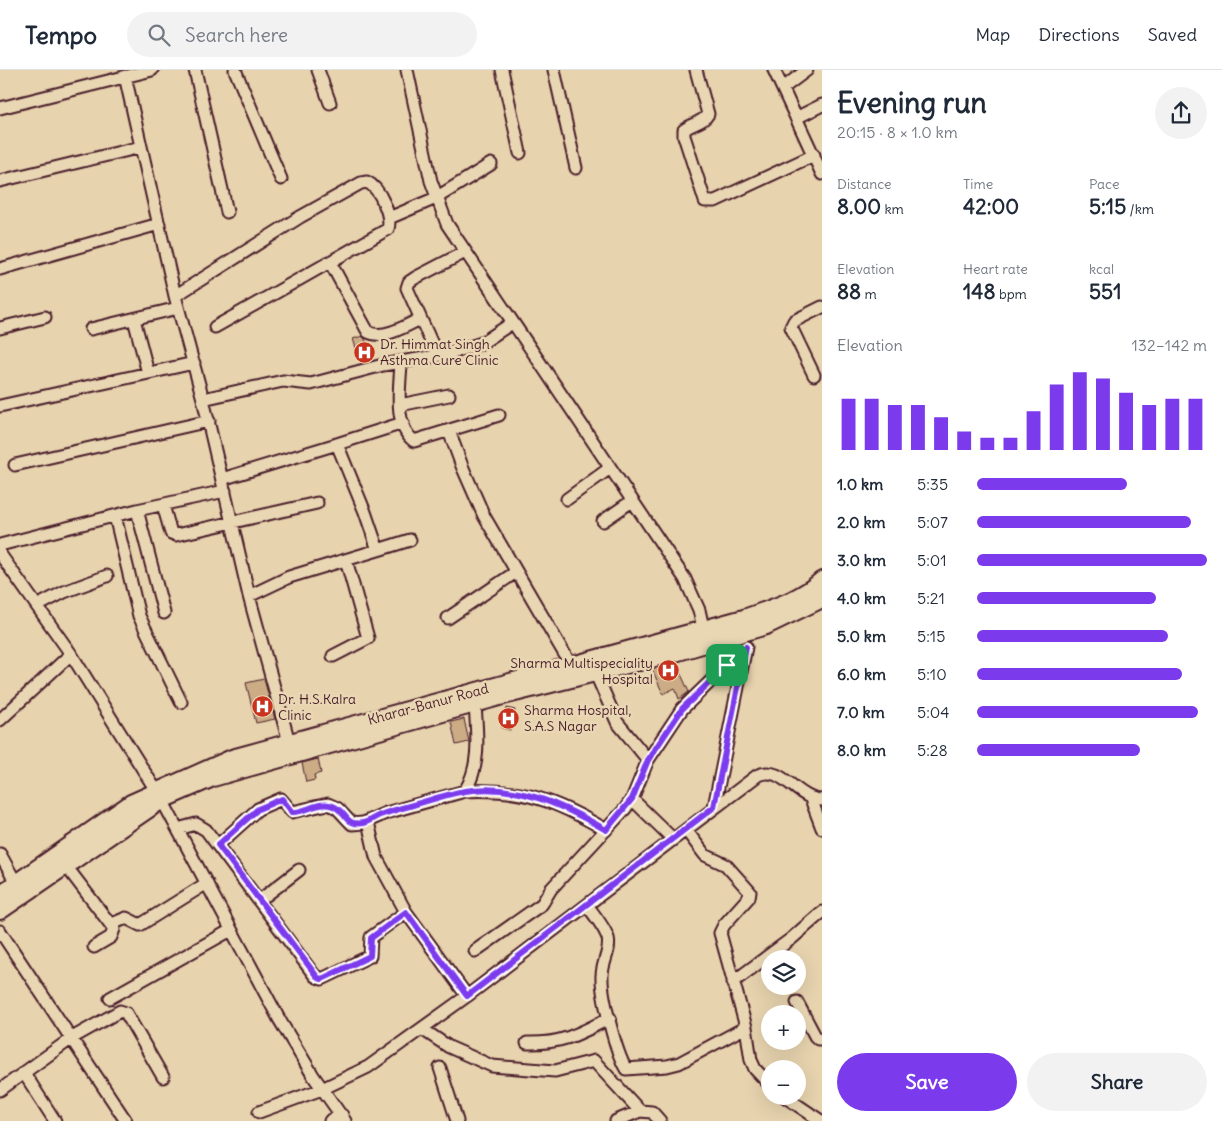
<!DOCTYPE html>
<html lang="en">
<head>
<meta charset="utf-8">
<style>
  :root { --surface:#fff; --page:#f2f2f3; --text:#1f2937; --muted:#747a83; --line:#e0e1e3; --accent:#7c3aed }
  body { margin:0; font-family:Delius,sans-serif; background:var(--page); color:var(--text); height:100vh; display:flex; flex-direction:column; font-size:19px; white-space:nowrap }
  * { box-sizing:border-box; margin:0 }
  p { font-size:16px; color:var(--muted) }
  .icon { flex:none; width:28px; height:28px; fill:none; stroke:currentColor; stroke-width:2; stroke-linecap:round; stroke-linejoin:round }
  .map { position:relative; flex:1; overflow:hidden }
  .details { display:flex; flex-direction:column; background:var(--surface); width:400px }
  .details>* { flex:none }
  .tools { position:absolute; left:761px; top:880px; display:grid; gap:10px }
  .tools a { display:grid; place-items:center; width:45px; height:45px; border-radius:50%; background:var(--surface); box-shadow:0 5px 20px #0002; font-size:25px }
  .pin { position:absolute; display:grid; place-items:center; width:42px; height:42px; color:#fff; margin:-21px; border-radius:10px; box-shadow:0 2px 8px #0006 }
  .round { display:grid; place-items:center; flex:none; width:52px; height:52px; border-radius:26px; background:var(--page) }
  .summary { display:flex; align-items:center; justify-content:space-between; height:85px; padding:0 15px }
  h1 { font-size:28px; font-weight:800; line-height:38px }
  .figures { display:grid; grid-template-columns:repeat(3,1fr); gap:8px; height:85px; padding:5px 15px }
  .figures div { display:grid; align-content:center }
  .figures b { font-size:21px; font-weight:800 }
  .figures small { font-size:14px; font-weight:400 }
  .figures p { font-size:14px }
  .chart { height:140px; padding:10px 15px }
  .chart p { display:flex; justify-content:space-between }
  .chart svg { width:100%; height:90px; margin-top:5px; stroke:var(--accent); stroke-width:6 }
  .action { display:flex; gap:10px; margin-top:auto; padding:10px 15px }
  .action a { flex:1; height:58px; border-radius:30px; background:var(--accent); color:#fff; font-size:20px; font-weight:800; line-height:58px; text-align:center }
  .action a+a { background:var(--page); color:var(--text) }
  ul { padding:0 15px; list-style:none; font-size:16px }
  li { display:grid; grid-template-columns:80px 60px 1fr; align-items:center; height:38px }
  li i { height:12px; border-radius:6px; background:var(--accent) }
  header { display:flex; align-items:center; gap:30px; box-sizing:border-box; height:70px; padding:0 25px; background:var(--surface); border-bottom:1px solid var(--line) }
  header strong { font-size:24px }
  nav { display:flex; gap:28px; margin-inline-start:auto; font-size:18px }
  .search { width:350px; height:45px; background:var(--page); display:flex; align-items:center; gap:12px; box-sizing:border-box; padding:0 18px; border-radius:28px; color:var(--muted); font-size:19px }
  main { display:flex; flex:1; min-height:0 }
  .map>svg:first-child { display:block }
  .building { fill:#cbac85; stroke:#4a1f2b }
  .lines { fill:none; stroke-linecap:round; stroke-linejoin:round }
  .minor-casing { stroke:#4a1f2b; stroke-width:15 }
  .highway-casing { stroke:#4a1f2b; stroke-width:20 }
  .minor { stroke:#e9d7b4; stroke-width:11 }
  .highway { stroke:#e9d7b4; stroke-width:16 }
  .route-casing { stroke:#fff; stroke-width:10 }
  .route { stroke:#7c3aed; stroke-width:6 }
  .labels { text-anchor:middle; stroke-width:5; stroke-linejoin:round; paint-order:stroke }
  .poi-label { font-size:14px; fill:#4a1f2b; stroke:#e9d7b4; text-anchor:start }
  .street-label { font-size:14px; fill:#4a1f2b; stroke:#e9d7b4 }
</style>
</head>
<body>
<header>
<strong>Tempo</strong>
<div class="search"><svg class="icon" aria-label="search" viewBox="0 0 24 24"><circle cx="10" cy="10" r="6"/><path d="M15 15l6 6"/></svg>Search here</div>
<nav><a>Map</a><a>Directions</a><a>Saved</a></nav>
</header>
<main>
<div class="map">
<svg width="822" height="1051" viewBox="0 0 822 1051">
  <rect width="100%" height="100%" fill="#e7d3ae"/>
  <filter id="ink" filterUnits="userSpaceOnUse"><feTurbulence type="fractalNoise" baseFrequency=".02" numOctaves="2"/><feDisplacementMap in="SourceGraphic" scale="10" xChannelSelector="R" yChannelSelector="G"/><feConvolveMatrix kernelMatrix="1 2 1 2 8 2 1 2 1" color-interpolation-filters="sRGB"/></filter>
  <g filter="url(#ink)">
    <path class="building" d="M362 266 365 269 372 290 361 293 353 269Z
      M676 593 689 622 679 629 675 618 663 624 652 599Z
      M264 609 275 649 256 653 246 613Z
      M507 638 515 640 510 660 502 658Z
      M464 649 469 672 456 675 451 652Z
      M318 689 321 703 314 705 315 710 306 712 302 693Z"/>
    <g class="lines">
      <defs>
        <path id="minor" d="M195 0 227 142
          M235 0 281 109
          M318 0 330 33
          M407 0 431 111 447 154 685 509 699 540 705 566
          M502 0 520 83
          M554 0 576 98
          M696 0 708 44C703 53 692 53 684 60V66L705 131H715L814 85
          M774 0 822 104
          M125 6 175 226 203 329 249 526 289 672
          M783 18 807 0
          M0 38 152 0
          M796 48 822 35
          M0 111 141 77
          M389 148 436 128 491 94
          M330 192 368 262C383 270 406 256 420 249
          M0 199 159 154
          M175 226 300 147 361 113 367 112C380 118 392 146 388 159L215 257
          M134 249 148 303
          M0 258 45 247
          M91 259 178 238
          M437 285 407 218 409 212 415 208 465 182
          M401 293C400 316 393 356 414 371L499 345
          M814 305 791 257 794 251 822 237
          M203 329 283 311 311 314 383 295 448 284 482 273 512 253
          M400 335 449 325
          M0 336 194 293
          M449 361 462 396 484 446 571 595
          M337 374 403 353
          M15 395 209 351
          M222 409 337 374 365 442 378 480 289 507 249 526
          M567 429 610 398
          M163 435 171 463 176 465 317 433
          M137 440 164 543
          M115 446 139 546 181 632
          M603 451 632 431
          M0 475 137 440 225 421
          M378 480 410 470
          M0 484 71 584 162 730 279 949 314 1007 345 1051
          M37 536 64 522 107 506
          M448 548 516 502
          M333 586 368 568 346 490
          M595 602 617 652 648 690
          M475 635C477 664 481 695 465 721 523 718 557 731 606 760
          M0 650 71 584
          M632 729 673 769
          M811 729 822 758
          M714 737 746 577
          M178 759 196 754 206 760 315 906 322 909 370 886 371 867 406 842 376 787 368 752
          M686 760 705 785 726 795 750 822 749 827 724 855 720 863 746 957 751 990 755 999 770 1015
          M218 775 258 739 281 729 292 742 328 734 337 738 352 754 363 753 386 743 465 721
          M0 784 16 813
          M66 796 114 859 111 867 94 877
          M260 830 299 800
          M587 835C594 845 604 856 608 868 611 881 602 892 602 906 601 925 616 983 626 999L667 996 679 993 746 957
          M406 842 467 926
          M112 854 126 848 140 855 207 813
          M0 861 126 1051
          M475 881 542 834 551 819 625 739 632 729 648 690 682 639 746 577
          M733 912 791 869 822 842
          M110 928 231 860
          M797 932 815 966 818 969H822
          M422 959 449 977 492 996 555 1001 594 991 640 1041 652 1042 660 1051
          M527 973C562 974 579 964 610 948
          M440 998 457 1051
          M24 1003 55 1051
          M0 1020 72 968 120 941 126 943 163 1007
          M784 1026 821 1051
          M259 1042 322 1019 368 997 467 926 758 705C782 694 797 730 822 730
          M330 1051 342 1045
          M616 1051 640 1041"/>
        <path id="highway" d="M0 824 131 733 232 688 744 548C771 538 800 530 822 510
          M0 841 162 730 213 708 503 626 675 583 766 556 822 529"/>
      </defs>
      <use href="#minor" class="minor-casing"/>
      <use href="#highway" class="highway-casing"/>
      <use href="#minor" class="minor"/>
      <use href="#highway" class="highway"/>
    </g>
  </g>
  <g class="lines" filter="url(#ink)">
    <defs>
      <path id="route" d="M746 577 714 737 467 926 406 842 371 868 370 886 322 909 318 908 218 775 258 739 282 729 292 742C306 743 319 730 333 736 348 742 343 756 363 753 370 752 374 747 380 745 391 741 402 738 413 735 430 730 448 724 465 721 516 713 563 735 606 760L632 729 648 690 682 639Z"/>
    </defs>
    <use href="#route" class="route-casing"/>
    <use href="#route" class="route"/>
  </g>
  <defs>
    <symbol id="hospital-disc" viewBox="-11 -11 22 22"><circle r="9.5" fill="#c8321e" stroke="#e9d7b4"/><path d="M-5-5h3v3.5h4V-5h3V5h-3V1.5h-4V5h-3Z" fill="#fff"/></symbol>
  </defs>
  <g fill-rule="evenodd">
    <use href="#hospital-disc" x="352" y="270" width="25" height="25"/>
    <use href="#hospital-disc" x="656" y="588" width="25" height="25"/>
    <use href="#hospital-disc" x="250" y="624" width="25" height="25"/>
    <use href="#hospital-disc" x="496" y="636" width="25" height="25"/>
  </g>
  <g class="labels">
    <g class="poi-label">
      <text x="380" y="279">Dr. Himmat Singh<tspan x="380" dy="16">Asthma Cure Clinic</tspan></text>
      <text x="653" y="598" text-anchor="end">Sharma Multispeciality<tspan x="653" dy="16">Hospital</tspan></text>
      <text x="278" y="634">Dr. H.S.Kalra<tspan x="278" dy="16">Clinic</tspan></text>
      <text x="524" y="645">Sharma Hospital,<tspan x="524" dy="16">S.A.S Nagar</tspan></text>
    </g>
    <g class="street-label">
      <text transform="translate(428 634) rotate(-15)" y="5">Kharar-Banur Road</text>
    </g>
  </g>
</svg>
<div class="tools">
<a><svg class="icon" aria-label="layers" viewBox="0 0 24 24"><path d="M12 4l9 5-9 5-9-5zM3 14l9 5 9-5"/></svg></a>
<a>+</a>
<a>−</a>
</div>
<div class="pin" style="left:727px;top:595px;background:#1e9e55"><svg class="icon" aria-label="arrive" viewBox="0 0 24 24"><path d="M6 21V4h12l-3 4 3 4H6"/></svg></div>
</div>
<section class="details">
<div class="summary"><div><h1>Evening run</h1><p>20:15 · 8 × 1.0 km</p></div><a class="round"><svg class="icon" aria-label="share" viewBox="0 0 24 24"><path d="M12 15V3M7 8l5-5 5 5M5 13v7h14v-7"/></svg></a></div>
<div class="figures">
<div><p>Distance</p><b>8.00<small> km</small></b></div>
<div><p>Time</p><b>42:00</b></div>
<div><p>Pace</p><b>5:15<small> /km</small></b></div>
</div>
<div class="figures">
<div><p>Elevation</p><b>88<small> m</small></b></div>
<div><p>Heart rate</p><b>148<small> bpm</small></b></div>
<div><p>kcal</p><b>551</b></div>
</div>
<div class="chart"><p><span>Elevation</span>132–142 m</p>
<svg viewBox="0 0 160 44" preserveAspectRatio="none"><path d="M5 44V19M15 44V19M25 44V22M35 44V22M45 44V28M55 44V35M65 44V38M75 44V38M85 44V25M95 44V12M105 44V6M115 44V9M125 44V16M135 44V22M145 44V19M155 44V19"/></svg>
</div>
<ul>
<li><b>1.0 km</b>5:35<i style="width:65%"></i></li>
<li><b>2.0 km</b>5:07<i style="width:93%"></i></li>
<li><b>3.0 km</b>5:01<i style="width:100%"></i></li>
<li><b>4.0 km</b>5:21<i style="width:78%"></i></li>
<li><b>5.0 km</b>5:15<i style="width:83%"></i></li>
<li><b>6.0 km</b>5:10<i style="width:89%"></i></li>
<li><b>7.0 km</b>5:04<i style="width:96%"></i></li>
<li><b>8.0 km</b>5:28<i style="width:71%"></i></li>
</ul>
<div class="action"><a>Save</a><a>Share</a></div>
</section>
</main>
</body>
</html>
